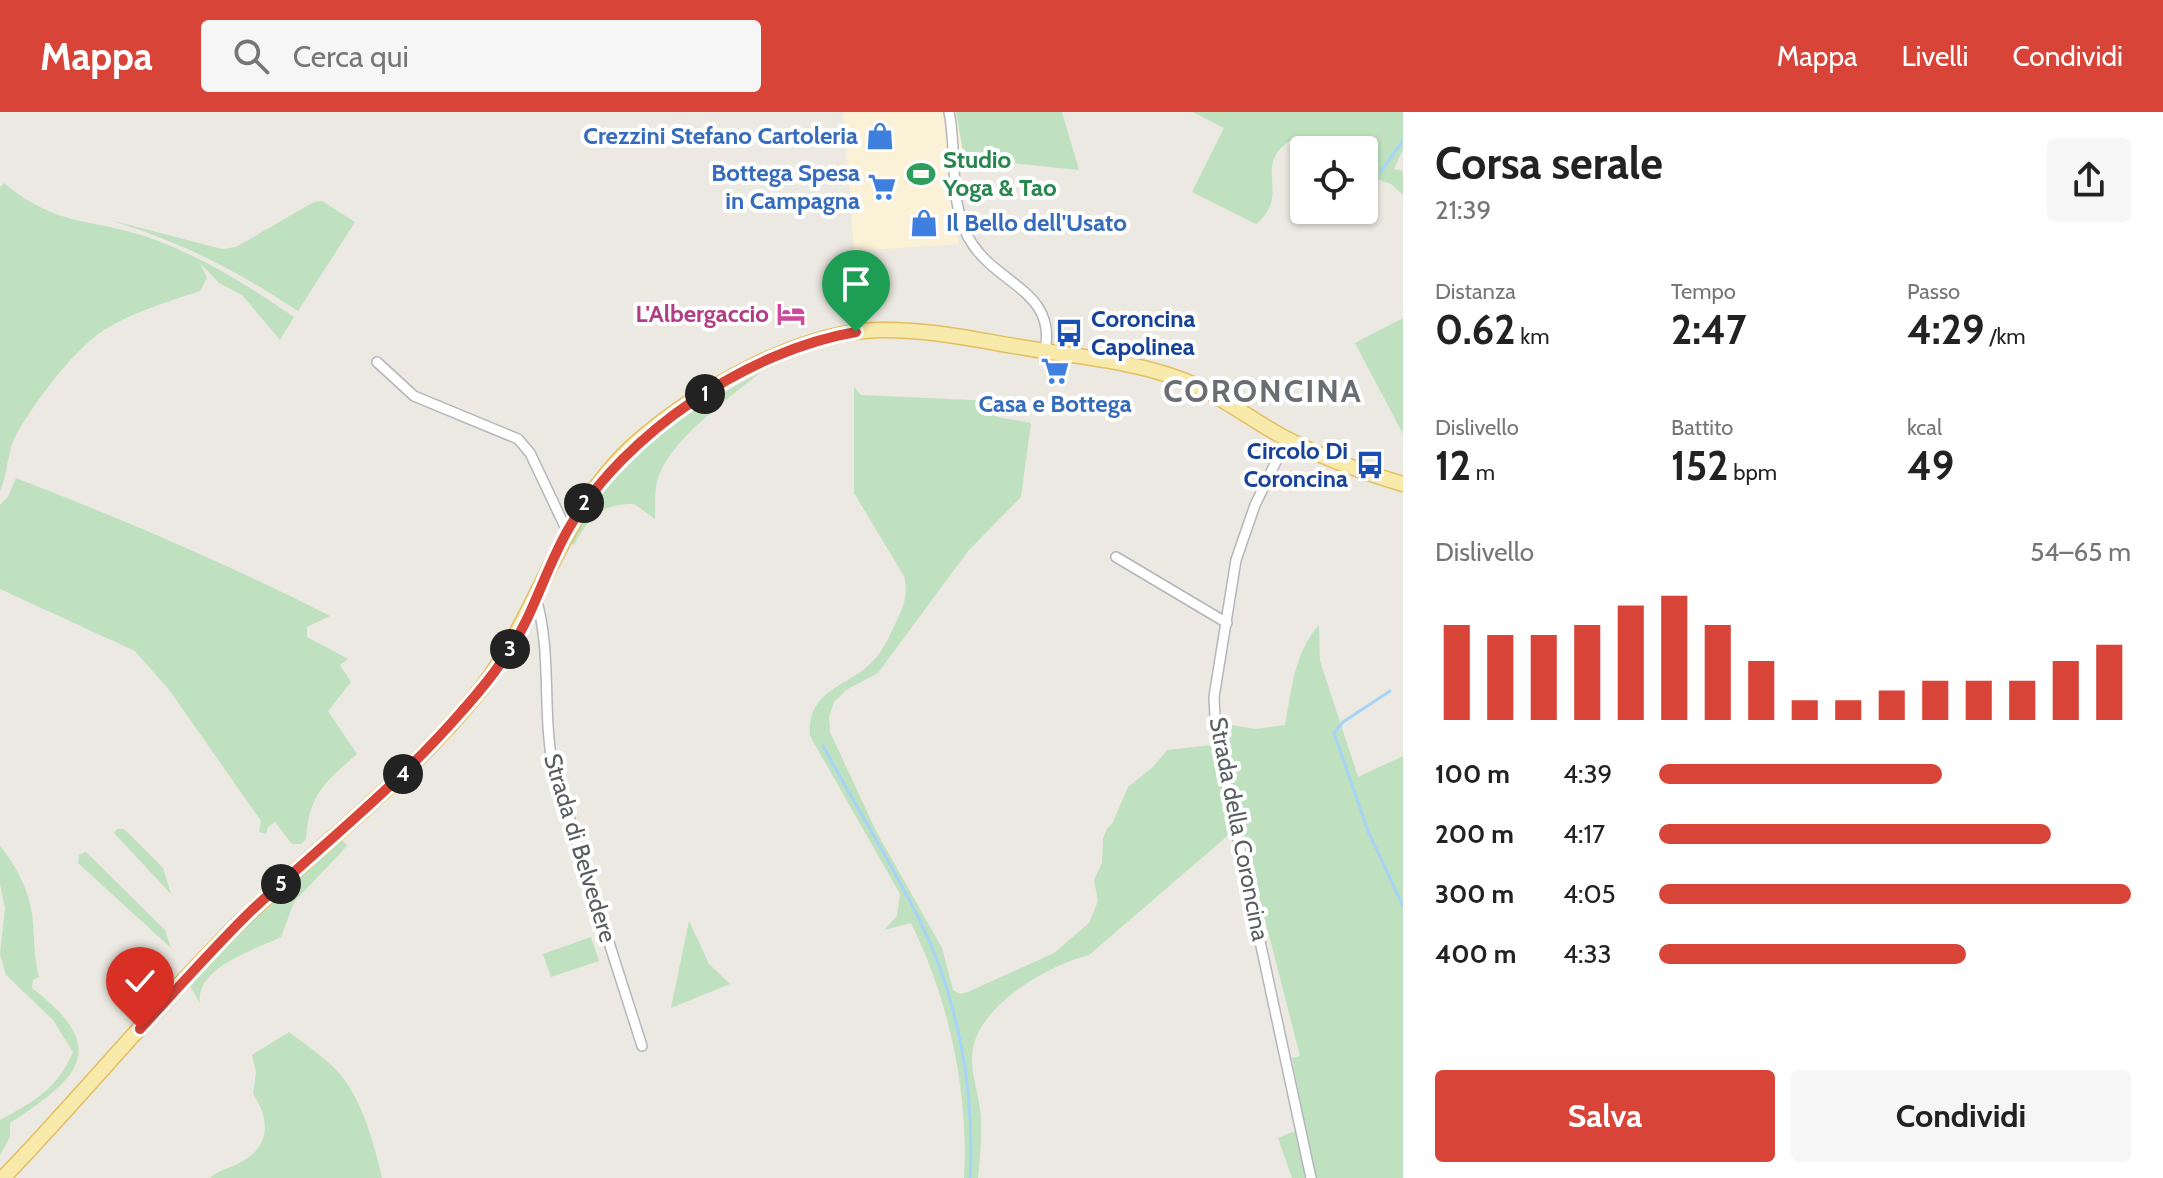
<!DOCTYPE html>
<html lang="it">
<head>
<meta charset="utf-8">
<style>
  :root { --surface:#fff; --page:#f6f6f6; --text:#222; --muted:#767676; --accent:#d94439 }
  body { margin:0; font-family:Cabin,sans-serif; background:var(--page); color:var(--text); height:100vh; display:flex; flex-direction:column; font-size:30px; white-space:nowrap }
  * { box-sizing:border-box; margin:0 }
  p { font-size:26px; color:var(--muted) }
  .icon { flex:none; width:44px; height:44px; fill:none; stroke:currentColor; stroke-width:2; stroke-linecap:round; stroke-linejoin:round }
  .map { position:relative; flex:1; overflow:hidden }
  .drawer { display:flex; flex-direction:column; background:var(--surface); width:760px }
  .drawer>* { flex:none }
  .fabs { position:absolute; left:1290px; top:24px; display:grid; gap:16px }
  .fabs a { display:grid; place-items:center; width:88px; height:88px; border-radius:8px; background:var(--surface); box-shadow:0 2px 6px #0004; font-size:40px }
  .pin { position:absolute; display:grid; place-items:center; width:68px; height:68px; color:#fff; margin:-82px -34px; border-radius:50% 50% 50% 0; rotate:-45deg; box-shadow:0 0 8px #0007 }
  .pin .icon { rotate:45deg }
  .km { position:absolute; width:40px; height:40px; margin:-20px; border-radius:50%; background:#222; color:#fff; font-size:22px; line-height:40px; text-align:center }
  .round { display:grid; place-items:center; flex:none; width:84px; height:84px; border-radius:8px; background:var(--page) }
  .headline { display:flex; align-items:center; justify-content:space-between; height:136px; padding:0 32px }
  h1 { font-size:44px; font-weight:700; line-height:60px }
  .figures { display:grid; grid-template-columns:repeat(3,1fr); gap:12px; height:136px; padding:8px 32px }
  .figures div { display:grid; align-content:center }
  .figures b { font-size:40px; font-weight:700 }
  .figures small { font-size:22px; font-weight:400 }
  .figures p { font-size:22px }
  .chart { height:224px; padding:16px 32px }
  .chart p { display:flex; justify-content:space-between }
  .chart svg { width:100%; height:144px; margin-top:8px; stroke:var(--accent); stroke-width:6 }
  .button { display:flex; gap:16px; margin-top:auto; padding:16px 32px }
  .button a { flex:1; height:92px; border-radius:8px; background:var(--accent); color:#fff; font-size:32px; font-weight:700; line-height:92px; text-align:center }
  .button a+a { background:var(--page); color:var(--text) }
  ul { padding:0 32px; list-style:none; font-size:26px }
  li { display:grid; grid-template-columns:128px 96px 1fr; align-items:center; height:60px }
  li i { height:20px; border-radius:10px; background:var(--accent) }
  header { display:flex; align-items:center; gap:48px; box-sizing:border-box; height:112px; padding:0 40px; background:var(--accent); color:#fff }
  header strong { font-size:38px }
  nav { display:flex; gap:44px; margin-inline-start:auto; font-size:28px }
  .search { width:560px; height:72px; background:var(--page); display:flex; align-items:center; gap:20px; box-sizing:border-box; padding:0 28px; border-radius:8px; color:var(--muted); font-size:30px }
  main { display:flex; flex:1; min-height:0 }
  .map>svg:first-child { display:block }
  .commercial { fill:#faf1d7 }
  .green { fill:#bfe1bf }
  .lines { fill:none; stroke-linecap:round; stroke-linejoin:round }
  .stream { stroke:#a5d4f7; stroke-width:3 }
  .minor-casing { stroke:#b3b6ba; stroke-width:12 }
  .primary-casing { stroke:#e4be61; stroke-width:17 }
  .minor { stroke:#fff; stroke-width:9 }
  .primary { stroke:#f7eaaa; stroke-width:14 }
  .route-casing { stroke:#fff; stroke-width:16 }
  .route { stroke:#d94439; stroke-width:10 }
  .labels { text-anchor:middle; stroke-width:8; stroke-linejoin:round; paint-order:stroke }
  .shop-label { font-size:24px; font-weight:bold; fill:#366cbe; stroke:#fff; text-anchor:end }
  .leisure-label { font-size:24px; font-weight:bold; fill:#27864d; stroke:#fff; text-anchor:start }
  .hotel-label { font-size:24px; font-weight:bold; fill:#b23c85; stroke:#fff; text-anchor:end }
  .transit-label { font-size:24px; font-weight:bold; fill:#164399; stroke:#fff; text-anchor:start }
  .street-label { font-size:24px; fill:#595d60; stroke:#fff }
  .district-label { font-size:32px; font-weight:bold; letter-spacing:2px; fill:#6a6e72; stroke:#fff }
</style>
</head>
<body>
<header>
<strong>Mappa</strong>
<div class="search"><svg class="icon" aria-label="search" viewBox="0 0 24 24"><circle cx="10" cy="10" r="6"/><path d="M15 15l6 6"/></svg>Cerca qui</div>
<nav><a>Mappa</a><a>Livelli</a><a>Condividi</a></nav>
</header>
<main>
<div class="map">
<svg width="1403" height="1066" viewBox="0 0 1403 1066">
  <rect width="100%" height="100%" fill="#ebe9e1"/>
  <path class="commercial" d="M843 0H956L964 46 949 45 959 132 854 139Z"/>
  <path class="green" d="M956 0H1062L1079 58 964 46Z
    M1193 0H1403V37L1394 57 1403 59V83L1391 72 1364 62V38H1328L1297 25C1247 50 1294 82 1256 112L1192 80 1224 16Z
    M4 71C59 117 92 105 153 127 204 146 249 174 294 205L280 228 242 183 219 171 200 151 207 166 200 179C167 190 133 200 104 218 73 238 35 290 17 321 6 340 9 360 0 379V75Z
    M322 89 355 110 298 199C232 156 185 132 110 108L222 137 236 135 314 90Z
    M1403 206V322L1355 231Z
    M761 260C731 284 673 326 659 363 654 377 655 393 655 407L634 392C601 392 589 405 574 433L569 430C622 339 671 309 761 260Z
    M854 275 861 283 994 289 997 305 1031 311 1021 385 968 439 878 561 846 578 834 590 829 605 830 620 876 719 942 836 953 878 960 882 968 880 1054 841 1089 811 1098 789 1094 768 1102 751 1103 726 1107 717 1113 710 1128 675 1153 655 1167 638 1212 633 1232 720 1089 843C1049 853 982 891 973 936 969 956 978 979 980 998 983 1020 980 1044 978 1066H964C969 980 949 888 911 811L884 818 897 804 900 782 810 624C807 576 848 576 873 549 885 537 891 520 898 506 905 491 908 480 904 464L854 381Z
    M16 366C122 407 228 452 330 504L307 515V525L348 547 340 553 351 570 328 599 357 642C325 670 309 682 306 727L301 732H292L275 710 268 715 266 722 259 720 261 709 170 579 135 539 0 477V393L8 385Z
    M1319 513 1320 549 1358 665 1403 644V1066H1315L1292 946 1300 944 1232 679 1225 612 1256 617 1285 613C1292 577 1294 541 1319 513Z
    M117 717H124L163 756 171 782 114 721Z
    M342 728 347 734 294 790 281 825C257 837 195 855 200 891L190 874 260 799Z
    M0 734C15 752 29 778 32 802 35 823 33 843 39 865L33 868 32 876C111 937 80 965 10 1011V1025L0 1043V1008C35 989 57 977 73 940L53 908 6 863 0 842 5 796 0 772Z
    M86 740 165 818 171 836 78 751 79 743Z
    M689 809 709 852 730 872 671 896Z
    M591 825 599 849 551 865 543 842Z
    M289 920C310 936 337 953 350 976 366 1002 375 1036 382 1066H210C222 1055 237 1055 249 1045 272 1028 267 1002 253 982L256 960 252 943Z
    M1297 1018 1305 1066H1292L1278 1026Z"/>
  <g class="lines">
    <path class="stream" d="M1381 59 1403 29
      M1390 579 1343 610 1334 621 1368 719 1403 794
      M823 634C854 691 889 747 918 805 958 884 975 978 970 1066"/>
    <defs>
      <path id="minor" d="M949 0C958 43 947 96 973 133 1000 173 1057 181 1045 239
        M377 250 414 284 518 327 530 341 567 419
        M1287 327 1255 393 1236 448 1214 585 1216 625 1311 1066
        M1116 445 1227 511
        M536 486C552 540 542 600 553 655L642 934"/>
      <path id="primary" d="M3 1066C83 983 155 894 237 813 315 737 402 672 472 588 539 509 557 400 637 330 695 279 800 219 880 218 931 217 981 229 1032 237 1081 245 1136 250 1183 268 1219 282 1251 308 1285 326 1323 346 1362 360 1403 372"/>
    </defs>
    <use href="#minor" class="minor-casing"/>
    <use href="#primary" class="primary-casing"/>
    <use href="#minor" class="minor"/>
    <use href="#primary" class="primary"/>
  </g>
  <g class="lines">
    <defs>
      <path id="route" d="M140 917C177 877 213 836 252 798 320 735 393 677 455 607 482 577 508 546 526 509 541 478 552 445 569 416 624 321 749 238 856 220"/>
    </defs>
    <use href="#route" class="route-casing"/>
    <use href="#route" class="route"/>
  </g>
  <defs>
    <symbol id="shop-bare" viewBox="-9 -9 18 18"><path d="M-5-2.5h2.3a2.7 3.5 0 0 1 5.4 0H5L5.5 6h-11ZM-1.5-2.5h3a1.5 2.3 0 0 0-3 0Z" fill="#3f7fe0" stroke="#fff" stroke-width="2.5" paint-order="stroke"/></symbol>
    <symbol id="stadium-bare" viewBox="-9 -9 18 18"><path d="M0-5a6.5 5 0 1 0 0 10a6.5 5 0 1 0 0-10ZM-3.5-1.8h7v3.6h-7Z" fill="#2e9e5b" stroke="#fff" stroke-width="2.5" paint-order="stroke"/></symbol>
    <symbol id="supermarket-bare" viewBox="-9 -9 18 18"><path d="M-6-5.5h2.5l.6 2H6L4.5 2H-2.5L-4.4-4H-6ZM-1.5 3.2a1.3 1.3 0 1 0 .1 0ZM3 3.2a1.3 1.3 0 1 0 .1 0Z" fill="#3f7fe0" stroke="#fff" stroke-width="2.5" paint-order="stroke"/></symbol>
    <symbol id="hotel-bare" viewBox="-9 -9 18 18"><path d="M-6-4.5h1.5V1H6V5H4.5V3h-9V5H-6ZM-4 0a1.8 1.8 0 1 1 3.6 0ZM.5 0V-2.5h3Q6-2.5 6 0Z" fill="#d1479c" stroke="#fff" stroke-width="2.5" paint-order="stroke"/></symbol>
    <symbol id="bus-bare" viewBox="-9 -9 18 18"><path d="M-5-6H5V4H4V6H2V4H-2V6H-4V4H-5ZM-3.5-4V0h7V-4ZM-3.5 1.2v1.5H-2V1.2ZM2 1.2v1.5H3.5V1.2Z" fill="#1a4fb4" stroke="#fff" stroke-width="2.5" paint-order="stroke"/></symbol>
  </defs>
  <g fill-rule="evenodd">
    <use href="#shop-bare" x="860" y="4" width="40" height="40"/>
    <use href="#stadium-bare" x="901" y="42" width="40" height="40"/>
    <use href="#supermarket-bare" x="862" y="55" width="40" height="40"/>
    <use href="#shop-bare" x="904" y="91" width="40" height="40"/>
    <use href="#hotel-bare" x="771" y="182" width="40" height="40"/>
    <use href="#bus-bare" x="1049" y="201" width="40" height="40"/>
    <use href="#supermarket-bare" x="1035" y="239" width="40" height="40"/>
    <use href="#bus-bare" x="1350" y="333" width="40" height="40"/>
  </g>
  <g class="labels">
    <g class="shop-label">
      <text x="858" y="32">Crezzini Stefano Cartoleria</text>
      <text x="860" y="69">Bottega Spesa<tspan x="860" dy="28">in Campagna</tspan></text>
      <text x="946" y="119" text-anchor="start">Il Bello dell'Usato</text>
      <text x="1055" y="300" text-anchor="middle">Casa e Bottega</text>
    </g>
    <g class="leisure-label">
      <text x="943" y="56">Studio<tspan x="943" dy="28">Yoga &amp; Tao</tspan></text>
    </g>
    <g class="hotel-label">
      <text x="769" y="210">L'Albergaccio</text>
    </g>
    <g class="transit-label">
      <text x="1091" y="215">Coroncina<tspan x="1091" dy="28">Capolinea</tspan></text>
      <text x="1348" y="347" text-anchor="end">Circolo Di<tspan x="1348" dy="28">Coroncina</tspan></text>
    </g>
    <g class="street-label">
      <text transform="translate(1239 717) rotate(79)" y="8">Strada della Coroncina</text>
      <text transform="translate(580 736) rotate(73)" y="8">Strada di Belvedere</text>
    </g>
    <g class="district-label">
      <text x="1263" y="290">CORONCINA</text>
    </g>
  </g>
</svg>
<div class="fabs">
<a><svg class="icon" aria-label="locate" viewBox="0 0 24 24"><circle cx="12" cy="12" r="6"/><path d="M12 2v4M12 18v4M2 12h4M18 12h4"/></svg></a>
</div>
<div class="pin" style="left:856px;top:220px;background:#1e9e55"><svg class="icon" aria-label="arrive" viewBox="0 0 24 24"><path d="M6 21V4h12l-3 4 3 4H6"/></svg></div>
<div class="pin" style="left:140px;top:917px;background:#d93025"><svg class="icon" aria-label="check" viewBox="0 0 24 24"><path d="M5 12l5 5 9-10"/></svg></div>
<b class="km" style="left:705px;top:282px">1</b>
<b class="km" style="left:584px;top:391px">2</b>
<b class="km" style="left:510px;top:537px">3</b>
<b class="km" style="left:403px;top:662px">4</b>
<b class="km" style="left:281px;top:772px">5</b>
</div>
<section class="drawer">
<div class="headline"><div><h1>Corsa serale</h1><p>21:39</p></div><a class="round"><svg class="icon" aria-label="share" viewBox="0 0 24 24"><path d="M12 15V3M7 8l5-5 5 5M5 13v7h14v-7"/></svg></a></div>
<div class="figures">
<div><p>Distanza</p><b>0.62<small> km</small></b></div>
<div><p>Tempo</p><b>2:47</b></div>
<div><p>Passo</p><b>4:29<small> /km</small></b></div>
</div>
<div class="figures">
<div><p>Dislivello</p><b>12<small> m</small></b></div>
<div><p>Battito</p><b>152<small> bpm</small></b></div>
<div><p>kcal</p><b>49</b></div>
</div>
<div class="chart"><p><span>Dislivello</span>54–65 m</p>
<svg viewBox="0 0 160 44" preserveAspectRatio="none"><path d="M5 44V15M15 44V18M25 44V18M35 44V15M45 44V9M55 44V6M65 44V15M75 44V26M85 44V38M95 44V38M105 44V35M115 44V32M125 44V32M135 44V32M145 44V26M155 44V21"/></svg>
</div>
<ul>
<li><b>100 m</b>4:39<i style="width:60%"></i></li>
<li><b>200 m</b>4:17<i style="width:83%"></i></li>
<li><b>300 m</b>4:05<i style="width:100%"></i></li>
<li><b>400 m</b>4:33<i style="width:65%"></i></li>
</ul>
<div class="button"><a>Salva</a><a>Condividi</a></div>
</section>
</main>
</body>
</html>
